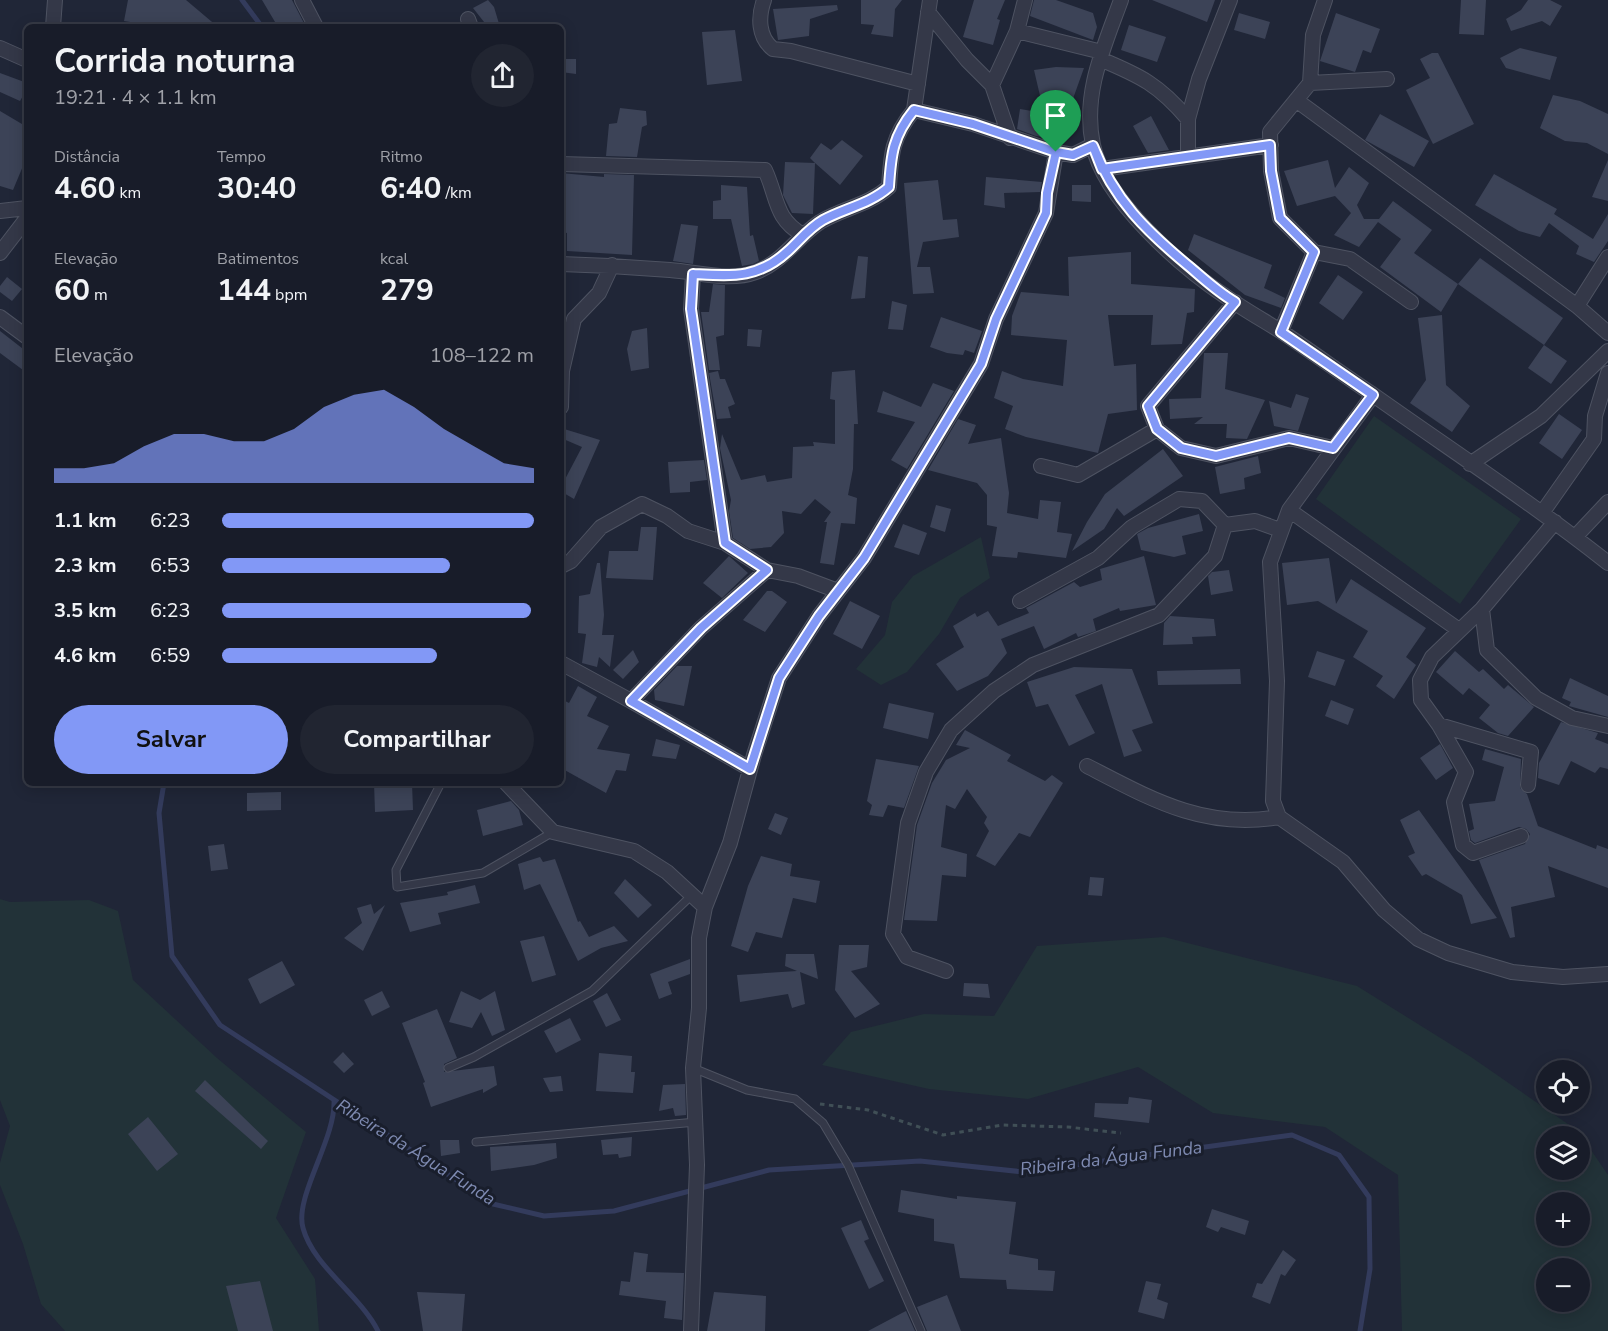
<!DOCTYPE html>
<html lang="pt">
<head>
<meta charset="utf-8">
<style>
  :root { --surface:#181c29; --page:#212531; --text:#f1f3f6; --muted:#9fa1a8; --line:#363a46; --accent:#8298f6 }
  body { margin:0; font-family:"Nunito Sans",sans-serif; background:var(--page); color:var(--text); height:100vh; display:flex; flex-direction:column; font-size:22px; white-space:nowrap }
  * { box-sizing:border-box; margin:0 }
  p { font-size:20px; color:var(--muted) }
  .icon { flex:none; width:33px; height:33px; fill:none; stroke:currentColor; stroke-width:2; stroke-linecap:round; stroke-linejoin:round }
  .map { position:relative; flex:1; overflow:hidden }
  .panel { position:absolute; left:24px; top:24px; width:540px; height:762px; display:flex; flex-direction:column; background:var(--surface); border-radius:9px; box-shadow:0 3px 15px #0003,0 0 0 2px var(--line) }
  .panel>* { flex:none }
  .controls { position:absolute; left:1536px; top:1060px; display:grid; gap:12px }
  .controls a { display:grid; place-items:center; width:54px; height:54px; border-radius:50%; background:var(--surface); box-shadow:0 3px 15px #0003,0 0 0 2px var(--line); font-size:30px }
  .pin { position:absolute; display:grid; place-items:center; width:51px; height:51px; color:#fff; margin:-62px -26px; border-radius:50% 50% 50% 0; rotate:-45deg; box-shadow:0 0 6px #0007 }
  .pin .icon { rotate:45deg }
  .round { display:grid; place-items:center; flex:none; width:63px; height:63px; border-radius:32px; background:var(--page) }
  .overview { display:flex; align-items:center; justify-content:space-between; height:102px; padding:0 30px }
  h1 { font-size:33px; font-weight:700; line-height:45px }
  .metrics { display:grid; grid-template-columns:repeat(3,1fr); gap:9px; height:102px; padding:6px 30px }
  .metrics div { display:grid; align-content:center }
  .metrics b { font-size:30px; font-weight:700 }
  .metrics small { font-size:16px; font-weight:400 }
  .metrics p { font-size:16px }
  .chart { height:168px; padding:12px 30px }
  .chart p { display:flex; justify-content:space-between }
  .chart svg { width:100%; height:108px; margin-top:6px; fill:var(--accent); opacity:.7 }
  .action { display:flex; gap:12px; margin-top:auto; padding:12px 30px }
  .action a { flex:1; height:69px; border-radius:36px; background:var(--accent); color:#111; font-size:24px; font-weight:700; line-height:69px; text-align:center }
  .action a+a { background:var(--page); color:var(--text) }
  ul { padding:0 30px; list-style:none; font-size:20px }
  li { display:grid; grid-template-columns:96px 72px 1fr; align-items:center; height:45px }
  li i { height:15px; border-radius:8px; background:var(--accent) }
  .map>svg:first-child { display:block }
  .green { fill:#223238; fill-rule:evenodd }
  .lines { fill:none; stroke-linecap:round; stroke-linejoin:round }
  .stream { stroke:#333b5c; stroke-width:5 }
  .building { fill:#3c4357 }
  .lane-casing { stroke:#4e5362; stroke-width:9 }
  .street-casing { stroke:#4e5362; stroke-width:16 }
  .path { stroke:#404f56; stroke-width:3; stroke-dasharray:4.5 4.5; stroke-linecap:butt }
  .lane { stroke:#343848; stroke-width:7 }
  .street { stroke:#343848; stroke-width:14 }
  .route-casing { stroke:#fff; stroke-width:12 }
  .route { stroke:#8298f6; stroke-width:8 }
  .labels { text-anchor:middle; stroke-width:6; stroke-linejoin:round; paint-order:stroke }
  .water-label { font-size:18px; font-style:italic; fill:#7e8ab1; stroke:#191e2c }
</style>
</head>
<body>
<div class="map">
<svg width="1608" height="1331" viewBox="0 0 1608 1331">
  <rect width="100%" height="100%" fill="#202637"/>
  <path class="green" d="M1374 416 1521 519 1460 604 1316 499Z
    M981 537 990 578 960 598 939 634 907 672 881 685 856 669 885 635 892 602 913 576Z
    M0 899 10 902 89 900 118 911 133 980 217 1058 306 1132 276 1218 315 1279 319 1331H65L41 1304 23 1244 0 1185V1163L10 1126 0 1100Z
    M1164 937 1357 986 1471 1057 1578 1131 1608 1175V1331H1402L1398 1175 1325 1127 1213 1113 1138 1067 1028 1099 929 1089 822 1065 851 1032 924 1014 994 1016 1037 946ZM1546 1137H1580V1170H1546ZM1546 1203H1580V1236H1546ZM1546 1269H1580V1302H1546Z"/>
  <g class="lines">
    <path class="stream" d="M242 0 262 27
      M164 783 159 813 172 956 220 1025 493 1204 544 1216 614 1211 769 1170 920 1161 1024 1172 1292 1135 1339 1155 1369 1197 1370 1269 1360 1331
      M334 1100C336 1139 294 1197 303 1228 313 1266 360 1295 378 1331"/>
  </g>
  <path class="building" d="M128 0H186L218 27H161L124 21Z
    M262 0H292L306 27H278Z
    M488 0 494 7 500 27H488L473 8Z
    M861 0H902L895 9 893 37 871 34 874 25 861 24Z
    M974 0H1005L997 19 1000 20 993 45 963 37Z
    M1034 0H1056L1093 13 1097 27 1093 40 1030 16Z
    M1152 0H1215L1207 22Z
    M1461 0H1486L1484 35 1459 34Z
    M1528 0H1550L1562 6 1550 26 1542 21 1511 31 1506 19 1521 10Z
    M837 5 838 10 810 19 809 36 778 40 773 9Z
    M1239 13 1270 22 1265 39 1234 30Z
    M1336 13 1380 29 1371 53 1363 50 1355 72 1320 61Z
    M1129 25 1166 37 1157 62 1121 50Z
    M735 30 742 81 707 85 702 32Z
    M1520 48 1557 57 1550 80 1506 68 1500 58Z
    M1432 53H1438L1474 124 1433 144 1406 90 1430 78 1420 59Z
    M561 59H576V74L561 72Z
    M1056 67 1084 68 1070 107 1066 140 1036 136 1017 129 1020 109 1044 113 1034 70Z
    M0 73 27 83V89L20 101 0 92Z
    M1553 95 1580 101 1608 114V154L1587 143 1565 141 1540 128Z
    M620 108 646 111 647 125 642 127 637 157 606 156 609 124 617 123Z
    M0 111 27 127V169L23 166 13 190 0 186Z
    M1380 114 1429 141 1414 167 1365 140Z
    M1151 116 1169 150 1148 153 1133 126Z
    M842 140 863 156 840 185 815 163 813 214 792 213 783 195 785 162 815 163 810 158 821 143 831 150Z
    M1328 160 1335 188 1349 167 1369 183 1357 205 1364 219H1379L1393 201 1432 230 1414 253 1458 284 1441 312 1380 267 1401 239 1378 222 1359 247 1334 235 1351 213 1335 196 1297 206 1284 171Z
    M1608 160V201L1592 197Z
    M561 173 604 177V174L634 175 632 255 567 251V233L561 232Z
    M1494 174 1557 209 1554 214 1593 239 1608 214V241L1594 262 1576 254 1579 246 1549 223 1540 237 1519 231 1475 205Z
    M986 177 1042 182 1040 192 1004 193 1005 208 984 205Z
    M938 180 943 220 957 219 959 237 923 242 917 267H930L934 293 913 294 904 183Z
    M721 185 747 187 750 236 753 235 759 261 753 264 742 266 731 219H713V201L721 200Z
    M1072 185H1091V202L1072 201Z
    M681 224 698 226 693 264 673 261Z
    M1194 234 1272 265 1264 288 1285 298 1281 308 1245 295 1188 250Z
    M1131 252V284L1195 289 1194 312 1187 313 1182 344 1151 345 1153 315H1108L1114 366 1136 364 1137 410 1108 414 1098 453 1026 437 1005 429 1013 406 994 398 1002 371 1023 379 1063 386 1067 340 1011 335 1012 316 1021 292 1069 296 1068 257Z
    M858 256 868 257 865 298 851 299Z
    M1480 258 1563 318 1544 345 1458 284Z
    M1338 275 1363 292 1343 320 1319 303Z
    M7 277 22 289 12 301 0 292V286Z
    M713 284 725 285 724 335 716 337 720 370H709L701 312H709Z
    M892 301 907 305 903 330 888 329Z
    M1442 315 1446 385 1470 406 1452 432 1410 403 1426 380 1418 318Z
    M941 317 982 331 974 353 965 350 963 355 947 353 930 347Z
    M647 328 649 368 631 371 627 349 632 331Z
    M748 329 762 330 760 347 747 346Z
    M0 331 27 352V373L0 353Z
    M1544 345 1567 361 1551 384 1528 368Z
    M1204 353H1228L1225 389 1265 400 1247 439 1226 438 1227 424H1194L1203 417 1170 419 1169 399 1201 398Z
    M855 370 858 424H854L853 469 848 495 857 498 855 524 841 523 834 565 820 563 827 522H824L831 512 815 499 801 514 782 511 784 533 771 547 750 549 733 538 729 511 731 500 720 448 722 434 741 480 765 475 767 482 792 478 793 447 814 446 813 442 835 444V400L830 399 832 372Z
    M718 371 720 379H725L735 404 728 407 731 418 717 419 709 373Z
    M933 383 954 391 907 469 891 460 915 422 877 412 883 391 921 407Z
    M1296 394 1309 398 1298 431 1274 426 1269 401 1291 408Z
    M1559 414 1582 430 1562 459 1539 443Z
    M958 419 976 425 968 444 1001 438 1009 493 1007 513 1038 519 1040 500 1061 502 1057 532 1072 534 1066 558 1018 552 1017 558 992 556 997 527 987 525V495L977 483 928 470Z
    M561 428 600 440 574 499 562 492V485L582 447 561 438Z
    M1163 449 1183 476 1124 516 1117 508 1104 529 1072 551 1087 522 1105 494Z
    M1258 456 1261 473 1244 478 1245 489 1220 494 1215 467Z
    M704 460 707 480 690 482V492L670 493 668 462Z
    M936 505 951 509 945 532 930 527Z
    M1199 514 1203 531 1182 536 1186 554 1174 557 1141 550 1137 534 1148 528Z
    M903 524 927 533 919 555 894 547Z
    M641 527H657L653 580 606 578 609 551H638Z
    M729 556 748 573 722 598 703 583Z
    M1144 556 1156 605 1120 611 1119 608 1093 619 1096 631 1078 637 1076 633 1044 649 1034 626 1001 639 1007 653 988 676 957 691 936 664 964 647 953 626 975 613 977 617 988 611 998 626 1029 613 1026 608 1074 582 1080 587 1102 580 1100 569Z
    M1329 558 1336 604 1351 579 1426 628 1406 657 1416 665 1394 699 1376 686 1383 676 1353 657 1368 631 1318 601 1287 605 1282 563Z
    M597 563H600L604 615 602 635H614L610 667 599 657 597 667 582 663 586 634 578 633 579 596 590 594Z
    M1229 570 1233 591 1211 595 1208 576 1212 572Z
    M767 591H772L787 602 765 632 743 620Z
    M850 601 880 616 862 649 833 634Z
    M1170 616 1214 619 1216 636 1192 637 1193 644 1163 645 1164 623Z
    M633 650 639 662 623 679 613 670Z
    M1317 651 1345 660 1335 686 1308 677Z
    M1455 651 1479 672 1483 669 1504 689 1508 685 1534 707 1508 736 1498 733 1479 718 1490 705 1469 688 1463 695 1436 672Z
    M677 666H692L684 706 655 700 654 690Z
    M1074 667 1132 669 1153 723 1132 730 1142 751 1124 757 1102 684 1075 695 1095 733 1069 746 1048 704 1036 707 1027 682Z
    M1240 669 1241 684 1158 685 1157 671Z
    M1570 678 1608 696V717L1569 706 1571 702 1562 698Z
    M578 686 597 697 587 716 609 726 597 749 630 754 626 771 616 770 606 793 561 768V699L569 703Z
    M1331 700 1354 709 1348 725 1325 716Z
    M889 703 934 713 928 739 883 728Z
    M1561 722 1598 733 1595 739 1608 744V769L1600 767 1595 773 1571 761 1559 785 1538 778 1539 763Z
    M965 730 1011 755 1007 761 1045 781 1052 775 1063 783 1030 837 1019 833 995 866 976 856 989 831 984 823 987 817 967 789 955 809 946 805 941 847 967 854 966 877 942 875 937 921 904 920 917 825 932 783 946 760 970 748 956 745Z
    M656 739 680 745 676 759 652 756Z
    M1440 744 1453 768 1436 780 1420 758Z
    M1485 749 1521 759 1520 788 1527 794 1538 826 1596 849 1597 845 1608 849V888L1548 866 1555 897 1511 907 1515 937 1510 938 1479 860 1525 844 1530 834 1526 829 1519 827 1475 843 1471 840 1469 831 1474 829 1469 804 1495 801 1504 767 1482 760Z
    M876 759 919 766 904 808 888 805 883 817 869 815 872 805 867 801Z
    M374 783H412L413 810 375 812Z
    M281 792V810L247 811V793Z
    M511 801 519 810 523 825 483 836 477 810Z
    M1419 810 1497 918 1471 924 1462 895 1426 874 1422 876 1408 856 1415 853 1400 820Z
    M775 813 788 818 781 835 768 829Z
    M224 844 228 869 211 871 208 846Z
    M761 856 792 864 790 876 820 881 816 903 793 898 782 938 756 932 748 952 731 946 748 886Z
    M540 857 543 862 555 859 578 922 580 921 589 937 614 926 628 941 601 948 578 961 540 884 524 890 518 864Z
    M1090 877 1104 878 1102 896 1088 895Z
    M625 879 652 905 638 918 614 893Z
    M475 885 480 903 438 913 441 924 410 932 400 903 448 895 447 892Z
    M371 904 374 914 385 905 363 951 344 938 362 923 357 908Z
    M544 936 556 975 532 982 520 941Z
    M839 945H869L867 967 851 971 880 1004 855 1018 835 990Z
    M786 954H814L818 979 800 972 805 1004 792 1008 788 994 740 1002 737 975 797 971 785 966Z
    M690 959V974L668 982 672 994 659 999 650 974Z
    M282 961 295 985 260 1004 248 979Z
    M964 983 988 984 990 998 963 996Z
    M382 991 390 1007 372 1016 364 1000Z
    M461 991 480 1000 495 991 505 1030 492 1036 481 1012 472 1028 449 1022Z
    M607 993 621 1020 606 1027 593 1001Z
    M437 1009 457 1058 444 1064V1072L494 1066 497 1085 483 1093V1089L431 1107 423 1083 425 1082 402 1023Z
    M570 1018 581 1040 556 1053 544 1031Z
    M343 1052 354 1064 344 1073 333 1062Z
    M599 1053 632 1056 631 1072H635L633 1093 596 1091Z
    M561 1076 563 1091 550 1092 543 1078Z
    M205 1080 268 1141 261 1149 195 1091Z
    M685 1084 686 1115 675 1116 673 1108 659 1111 663 1085Z
    M1129 1097 1152 1100 1149 1123 1094 1117 1095 1103 1128 1104Z
    M148 1117 178 1154 157 1171 128 1134Z
    M632 1137 631 1156 619 1158 618 1154 603 1155 601 1140Z
    M440 1140H459L460 1153 441 1156Z
    M556 1143 557 1158 534 1165 491 1171 490 1147Z
    M901 1190 957 1199V1196L1016 1202 1009 1254 1038 1259V1270L1055 1271 1053 1291 1007 1289 1006 1280 960 1278 954 1244 934 1241V1219L898 1212Z
    M1212 1209 1249 1221 1245 1235 1221 1227 1218 1232 1206 1227Z
    M861 1220 869 1239 864 1241 884 1281 869 1289 841 1228Z
    M1283 1250 1296 1260 1285 1276 1281 1274 1270 1304 1252 1297 1257 1283 1262 1284Z
    M634 1252 648 1254 646 1272 684 1273 682 1320 664 1318 666 1301 619 1295 621 1281 630 1282Z
    M260 1281 273 1331H238L226 1286Z
    M1146 1281 1161 1284 1157 1299 1168 1303 1164 1319 1138 1312Z
    M417 1292 465 1294 462 1331H423Z
    M714 1292 766 1296 765 1331H707Z
    M947 1295 961 1331H927L917 1307Z
    M906 1311 915 1331H868L902 1313Z"/>
  <g class="lines">
    <defs>
      <path id="lane" d="M441 783 396 870 397 887 483 873 553 832
        M448 1068 474 1057 592 991 692 895
        M693 1068 747 1090 795 1099 823 1123 848 1165 921 1331
        M476 1142 696 1122"/>
      <path id="street" d="M302 0 316 27
        M764 0C758 17 758 37 773 49L791 51 918 84
        M1121 0C1104 47 1082 94 1093 145 1104 199 1180 266 1225 296 1243 309 1263 320 1282 332 1312 352 1342 374 1372 394 1451 450 1532 503 1608 563
        M928 12 967 60 992 85
        M468 19 471 27
        M53 27 55 0
        M1017 31 1102 52
        M0 48 27 60
        M1100 59C1141 76 1159 85 1188 119
        M1310 83 1313 35 1325 0
        M1296 100 1577 306
        M914 110 930 0
        M1010 138 992 85 1017 31 1025 0
        M1188 157V119L1199 79 1230 0
        M561 164 765 170C778 198 774 218 803 235
        M1102 169 1271 145
        M0 211 27 208
        M1314 252 1350 259 1411 302
        M0 253 27 218
        M1608 257 1577 306 1608 333
        M561 264C598 265 634 267 670 270 698 272 729 282 756 272 783 262 797 237 820 222 843 208 869 205 889 187 891 153 892 137 914 110L973 124 1056 152 1073 155 1093 145
        M693 274 691 309 725 543
        M1235 302 1148 406 1157 429 1181 448 1216 456 1289 438 1333 448
        M0 317 27 337
        M1281 331 1314 252 1280 218 1271 171 1270 132 1310 83 1387 79
        M561 407 562 371 574 319 599 293 612 265
        M1470 464 1541 416 1608 351
        M1041 466 1078 475 1157 429
        M1289 510 1373 395
        M1542 513 1594 439 1595 416 1608 373
        M1575 537 1608 502
        M561 566 571 561 601 527 642 504 667 516 688 531 725 543 767 570
        M1020 601 1098 558 1132 527 1179 499 1202 501 1225 525 1255 521 1280 530
        M1482 609 1487 650 1536 698 1572 718 1608 726
        M1459 630 1289 510 1270 562 1277 681 1273 801 1279 817 1343 862 1384 910 1418 939 1448 953 1512 972 1563 977 1608 974
        M561 663 631 701
        M1439 725 1531 752 1528 785
        M1087 766C1151 799 1204 830 1279 817
        M750 769 631 701 701 628 767 570 798 576 838 591
        M506 783 553 832 634 851 667 872 705 907
        M1521 836 1473 853 1463 845 1454 802 1466 772 1439 725 1421 700 1420 680 1432 657 1482 609 1555 522
        M946 971 907 957 893 934 908 823 926 772 951 730 994 691 1033 665 1159 615 1215 556 1225 525
        M691 1331 697 1165 693 1068 699 1008V938L705 907 730 843 754 755 779 678 819 616 864 558 981 364 996 319 1046 213 1056 152"/>
    </defs>
    <use href="#lane" class="lane-casing"/>
    <use href="#street" class="street-casing"/>
    <path class="path" d="M820 1104 868 1110 943 1135 1002 1125 1068 1127 1121 1133"/>
    <use href="#lane" class="lane"/>
    <use href="#street" class="street"/>
  </g>
  <g class="lines">
    <defs>
      <path id="route" d="M1056 152 1047 193 1046 213 996 319 981 364 864 558 819 616 779 678 750 769 631 701 701 628 767 570 725 543 691 309 693 274C732 276 758 279 788 251 800 240 809 228 823 220 845 208 870 204 889 187 891 154 893 136 914 110L973 124 1056 152 1073 155 1093 146C1114 200 1146 231 1191 268 1205 280 1219 293 1235 302L1148 406 1157 429 1181 448 1216 456 1289 438 1333 448 1373 395 1281 332 1314 252 1280 218 1271 171 1270 145 1102 169 1093 146 1073 155 1056 152"/>
    </defs>
    <use href="#route" class="route-casing"/>
    <use href="#route" class="route"/>
  </g>
  <g class="labels">
    <g class="water-label">
      <text transform="translate(416 1152) rotate(32)" y="6">Ribeira da Água Funda</text>
      <text transform="translate(1111 1158) rotate(-7)" y="6">Ribeira da Água Funda</text>
    </g>
  </g>
</svg>
<div class="controls">
<a><svg class="icon" aria-label="locate" viewBox="0 0 24 24"><circle cx="12" cy="12" r="6"/><path d="M12 2v4M12 18v4M2 12h4M18 12h4"/></svg></a>
<a><svg class="icon" aria-label="layers" viewBox="0 0 24 24"><path d="M12 4l9 5-9 5-9-5zM3 14l9 5 9-5"/></svg></a>
<a>+</a>
<a>−</a>
</div>
<div class="pin" style="left:1056px;top:152px;background:#1e9e55"><svg class="icon" aria-label="arrive" viewBox="0 0 24 24"><path d="M6 21V4h12l-3 4 3 4H6"/></svg></div>
<section class="panel">
<div class="overview"><div><h1>Corrida noturna</h1><p>19:21 · 4 × 1.1 km</p></div><a class="round"><svg class="icon" aria-label="share" viewBox="0 0 24 24"><path d="M12 15V3M7 8l5-5 5 5M5 13v7h14v-7"/></svg></a></div>
<div class="metrics">
<div><p>Distância</p><b>4.60<small> km</small></b></div>
<div><p>Tempo</p><b>30:40</b></div>
<div><p>Ritmo</p><b>6:40<small> /km</small></b></div>
</div>
<div class="metrics">
<div><p>Elevação</p><b>60<small> m</small></b></div>
<div><p>Batimentos</p><b>144<small> bpm</small></b></div>
<div><p>kcal</p><b>279</b></div>
</div>
<div class="chart"><p><span>Elevação</span>108–122 m</p>
<svg viewBox="0 0 160 44" preserveAspectRatio="none"><path d="M0 44V38L10 38L20 36L30 29L40 24L50 24L60 27L70 27L80 22L90 13L100 8L110 6L120 13L130 22L140 29L150 36L160 38V44z"/></svg>
</div>
<ul>
<li><b>1.1 km</b>6:23<i style="width:100%"></i></li>
<li><b>2.3 km</b>6:53<i style="width:73%"></i></li>
<li><b>3.5 km</b>6:23<i style="width:99%"></i></li>
<li><b>4.6 km</b>6:59<i style="width:69%"></i></li>
</ul>
<div class="action"><a>Salvar</a><a>Compartilhar</a></div>
</section>
</div>
</body>
</html>
